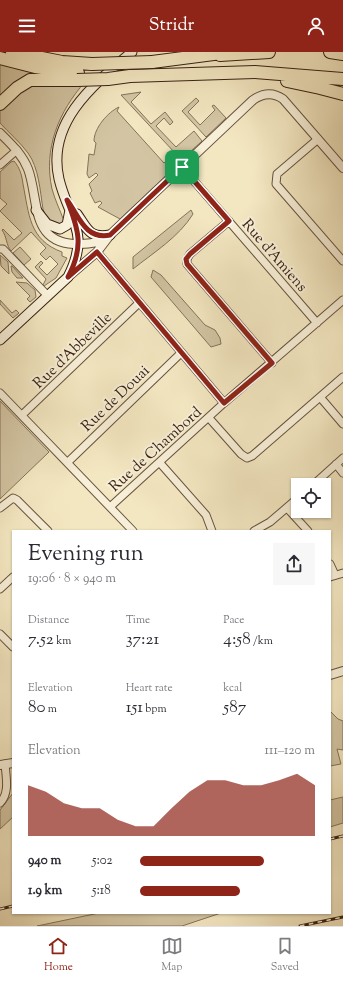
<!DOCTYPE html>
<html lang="en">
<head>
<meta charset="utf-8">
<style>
  :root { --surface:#fff; --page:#f7f7f7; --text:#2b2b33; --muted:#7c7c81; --line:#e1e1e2; --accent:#8f2418 }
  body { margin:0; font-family:"Sorts Mill Goudy",serif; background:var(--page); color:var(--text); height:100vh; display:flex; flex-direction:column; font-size:15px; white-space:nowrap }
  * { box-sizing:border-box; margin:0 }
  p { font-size:13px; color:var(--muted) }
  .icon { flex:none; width:22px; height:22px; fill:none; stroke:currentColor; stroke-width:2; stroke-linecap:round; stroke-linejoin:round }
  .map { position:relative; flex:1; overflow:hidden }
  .side { position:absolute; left:12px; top:478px; width:319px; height:384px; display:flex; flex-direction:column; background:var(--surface); border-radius:0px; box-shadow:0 1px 3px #0004 }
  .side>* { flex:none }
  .fabs { position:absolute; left:291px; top:426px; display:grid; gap:8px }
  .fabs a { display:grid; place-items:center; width:40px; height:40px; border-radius:0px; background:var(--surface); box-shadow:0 1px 3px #0004; font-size:20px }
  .pin { position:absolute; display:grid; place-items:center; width:34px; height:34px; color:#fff; margin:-17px; border-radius:8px; box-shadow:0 2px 6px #0006 }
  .round { display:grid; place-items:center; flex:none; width:42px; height:42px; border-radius:0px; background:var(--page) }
  .headline { display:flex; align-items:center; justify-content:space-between; height:68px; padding:0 16px }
  h1 { font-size:22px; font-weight:600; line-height:30px }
  .figures { display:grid; grid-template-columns:repeat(3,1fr); gap:6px; height:68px; padding:4px 16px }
  .figures div { display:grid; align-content:center }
  .figures b { font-size:17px; font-weight:600 }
  .figures small { font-size:11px; font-weight:400 }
  .figures p { font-size:11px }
  .chart { height:112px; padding:8px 16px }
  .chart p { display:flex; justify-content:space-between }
  .chart svg { width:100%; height:72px; margin-top:4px; fill:var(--accent); opacity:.7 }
  ul { padding:0 16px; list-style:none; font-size:13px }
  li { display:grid; grid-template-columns:64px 48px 1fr; align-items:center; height:30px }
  li i { height:10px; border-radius:5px; background:var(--accent) }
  header { display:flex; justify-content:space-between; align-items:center; height:52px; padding:0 16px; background:var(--accent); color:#fff; font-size:18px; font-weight:600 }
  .dock { display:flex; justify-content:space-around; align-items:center; height:56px; border-top:1px solid var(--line); background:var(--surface); font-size:11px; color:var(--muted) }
  .dock a { display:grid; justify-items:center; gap:2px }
  .dock .current { color:var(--accent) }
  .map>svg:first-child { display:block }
  .green { fill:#d3c5a3; stroke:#85735b }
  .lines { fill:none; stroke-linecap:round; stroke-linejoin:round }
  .minor-casing { stroke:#66523e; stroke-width:9 }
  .tertiary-casing { stroke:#66523e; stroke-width:10 }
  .secondary-casing { stroke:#372113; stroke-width:11 }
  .motorway-casing { stroke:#372113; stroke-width:14 }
  .minor { stroke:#f7efd7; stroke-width:7 }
  .tertiary { stroke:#f7efd7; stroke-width:8 }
  .secondary { stroke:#f7efd7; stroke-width:9 }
  .motorway { stroke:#f3e7c1; stroke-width:12 }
  .rail-casing { stroke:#372113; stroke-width:3 }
  .rail { stroke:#f7efd7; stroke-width:1.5; stroke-dasharray:4.5; stroke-linecap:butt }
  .motorway-bridge-casing { stroke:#372113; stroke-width:14; stroke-linecap:butt }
  .motorway-bridge { stroke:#f3e7c1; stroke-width:12 }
  .route-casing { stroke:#fff; stroke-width:8 }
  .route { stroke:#8f2418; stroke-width:5 }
  .labels { text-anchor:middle; stroke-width:4; stroke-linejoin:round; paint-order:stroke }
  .street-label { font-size:15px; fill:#372113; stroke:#f7efd7 }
</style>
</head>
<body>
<header><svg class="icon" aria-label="menu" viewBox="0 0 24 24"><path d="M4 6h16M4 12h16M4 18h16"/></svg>Stridr<svg class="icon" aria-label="person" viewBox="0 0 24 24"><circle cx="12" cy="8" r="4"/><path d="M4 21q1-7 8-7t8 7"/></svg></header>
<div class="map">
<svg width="343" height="874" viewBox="0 0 343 874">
  <rect width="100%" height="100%" fill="#f3e7c1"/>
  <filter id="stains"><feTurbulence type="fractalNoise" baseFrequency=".005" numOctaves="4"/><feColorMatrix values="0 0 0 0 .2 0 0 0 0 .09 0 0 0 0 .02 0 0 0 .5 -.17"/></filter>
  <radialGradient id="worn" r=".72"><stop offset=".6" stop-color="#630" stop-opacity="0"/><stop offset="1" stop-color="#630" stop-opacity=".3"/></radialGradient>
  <path class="green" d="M0 11 63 24 40 25 0 48Z
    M85 30C59 59 43 97 52 137 55 148 60 158 64 169L62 172 54 174 45 163 43 157C40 139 39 116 28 101 20 90 9 81 0 71V55L24 33Z
    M141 40 131 50 151 72 165 60 173 70 170 73 164 66 156 74 176 95 194 79 202 89 178 111 172 104 175 101 121 43Z
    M196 46 199 49 188 60 200 73 215 58 212 54 214 53 226 66 206 85 182 59Z
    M119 55 117 59 164 111 167 108 174 116 120 167 98 155 102 151 100 149 95 151 90 141 92 139 89 132 98 123 96 121 89 126 87 122 89 102 94 103 96 91 94 89C94 76 108 60 119 55Z
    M14 109C20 116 22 124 23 132 29 162 29 188 62 200V204L67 206 56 226 44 234 43 233 46 227 35 215 41 209 43 211 39 215 47 223 58 212 50 204 46 208 40 202 46 196 31 180 11 199C6 193 7 185 2 178L3 177 14 188 22 181 0 159 7 152 0 146V120L11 110Z
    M191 158 193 162C179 185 153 201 133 217V205Z
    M20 195 31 207 24 213 13 201Z
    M0 203 8 210 9 222 1 214Z
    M11 214H12L23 226H17L12 220Z
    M153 218 161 223 205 273 215 278 220 286 221 292 211 295 151 225Z
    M16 230 27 231 35 238 36 245 30 250 27 247 30 244Z
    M0 248 12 261 16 258 19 261 13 266 12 265 0 252Z
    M0 349 49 400 0 447Z
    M330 659 338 667 343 669V698L337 697 341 712 330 714Z
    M13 741V765L0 777V758Z
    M343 745V771L330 775V748Z
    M99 861H221L182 874H37Z"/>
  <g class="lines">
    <defs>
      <path id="minor" d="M318 87 277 122 276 132 343 209
        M0 113 17 98
        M182 115 317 271
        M229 169 190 202 187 207V212L272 311
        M0 197H3L47 243
        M97 200 224 351
        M0 341 133 479
        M320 345 343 372
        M22 363 139 251
        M209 366 241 402 247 406 252 404 343 325
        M68 410 181 301
        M160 411 206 463 212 479
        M336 412 343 421
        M313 433 343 406
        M110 455 224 351 343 248
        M0 456 13 446 17 448 48 479
        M287 456 308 479
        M254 479 270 470 298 446
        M330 512 335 523
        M330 525 343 521
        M0 537 13 525
        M0 582 13 595
        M0 751C10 741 6 725 5 712"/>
      <path id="tertiary" d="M0 81C11 92 22 102 28 117 39 146 30 190 74 192 86 192 97 192 106 185
        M68 225 97 200 110 183 253 48C263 41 273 40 283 47L343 116
        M330 623 343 619
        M0 713 13 711"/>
      <path id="secondary" d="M36 158 47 172 60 177 67 173 70 158
        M77 162C87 176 89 187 110 183
        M0 288 68 225C91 180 69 168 59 127 46 70 94 32 132 0"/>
      <path id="motorway" d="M12 0 62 10 92 12
        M330 0 343 2
        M220 3 269 0
        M0 6 35 15 78 21
        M152 10 229 0
        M130 24 255 20 343 27
        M287 29 320 36 343 42
        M0 52 17 36 30 28H77"/>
    </defs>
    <use href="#minor" class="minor-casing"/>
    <use href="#tertiary" class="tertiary-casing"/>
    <use href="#secondary" class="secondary-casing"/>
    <use href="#motorway" class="motorway-casing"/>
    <use href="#minor" class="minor"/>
    <use href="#tertiary" class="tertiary"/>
    <use href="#secondary" class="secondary"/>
    <use href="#motorway" class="motorway"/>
    <defs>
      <path id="rail" d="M330 787 343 784
        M0 857 13 854
        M300 874 343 865"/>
    </defs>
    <use href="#rail" class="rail-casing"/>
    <use href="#rail" class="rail"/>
    <defs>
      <path id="motorway-bridge" d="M92 12 152 10
        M77 28 108 27 130 24"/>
    </defs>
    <use href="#motorway-bridge" class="motorway-bridge-casing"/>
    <use href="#motorway-bridge" class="motorway-bridge"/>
  </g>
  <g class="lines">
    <defs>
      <path id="route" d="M182 115 229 169 190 202 186 207 187 212 272 311 224 351 97 200 68 225C84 195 79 178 67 148 79 164 85 188 110 183Z"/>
    </defs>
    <use href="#route" class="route-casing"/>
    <use href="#route" class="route"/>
  </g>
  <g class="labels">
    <g class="street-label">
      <text transform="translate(275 203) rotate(49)" y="5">Rue d'Amiens</text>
      <text transform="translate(72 298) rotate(-44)" y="5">Rue d'Abbeville</text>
      <text transform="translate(115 346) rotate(-44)" y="5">Rue de Douai</text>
      <text transform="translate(155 397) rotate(-42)" y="5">Rue de Chambord</text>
    </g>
  </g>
  <rect width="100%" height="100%" filter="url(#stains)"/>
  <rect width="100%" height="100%" fill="url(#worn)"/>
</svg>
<div class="fabs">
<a><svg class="icon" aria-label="locate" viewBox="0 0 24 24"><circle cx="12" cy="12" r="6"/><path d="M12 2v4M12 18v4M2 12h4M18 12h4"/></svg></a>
</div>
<div class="pin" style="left:182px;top:115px;background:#1e9e55"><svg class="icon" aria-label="arrive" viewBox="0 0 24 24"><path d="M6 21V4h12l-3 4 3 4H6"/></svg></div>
<section class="side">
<div class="headline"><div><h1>Evening run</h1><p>19:06 · 8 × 940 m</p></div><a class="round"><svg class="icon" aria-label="share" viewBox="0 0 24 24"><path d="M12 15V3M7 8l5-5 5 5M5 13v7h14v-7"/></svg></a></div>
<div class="figures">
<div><p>Distance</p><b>7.52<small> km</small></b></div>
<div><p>Time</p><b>37:21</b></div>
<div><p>Pace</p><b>4:58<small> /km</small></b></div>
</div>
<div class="figures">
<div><p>Elevation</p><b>80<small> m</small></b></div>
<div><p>Heart rate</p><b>151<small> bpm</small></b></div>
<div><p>kcal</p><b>587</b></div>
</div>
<div class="chart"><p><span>Elevation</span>111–120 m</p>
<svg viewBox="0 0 160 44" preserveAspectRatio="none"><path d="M0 44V13L10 17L20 24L30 27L40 27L50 34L60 38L70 38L80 27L90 17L100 10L110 10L120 13L130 13L140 10L150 6L160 13V44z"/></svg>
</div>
<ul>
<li><b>940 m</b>5:02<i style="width:71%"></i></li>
<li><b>1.9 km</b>5:18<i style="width:57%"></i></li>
</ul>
</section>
</div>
<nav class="dock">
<a class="current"><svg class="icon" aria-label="home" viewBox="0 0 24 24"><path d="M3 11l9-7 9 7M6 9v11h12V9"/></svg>Home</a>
<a><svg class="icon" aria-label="map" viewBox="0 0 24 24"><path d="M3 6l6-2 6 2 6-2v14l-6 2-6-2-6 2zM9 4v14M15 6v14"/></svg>Map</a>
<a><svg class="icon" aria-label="saved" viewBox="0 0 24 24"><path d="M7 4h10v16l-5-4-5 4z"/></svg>Saved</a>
</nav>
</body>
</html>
